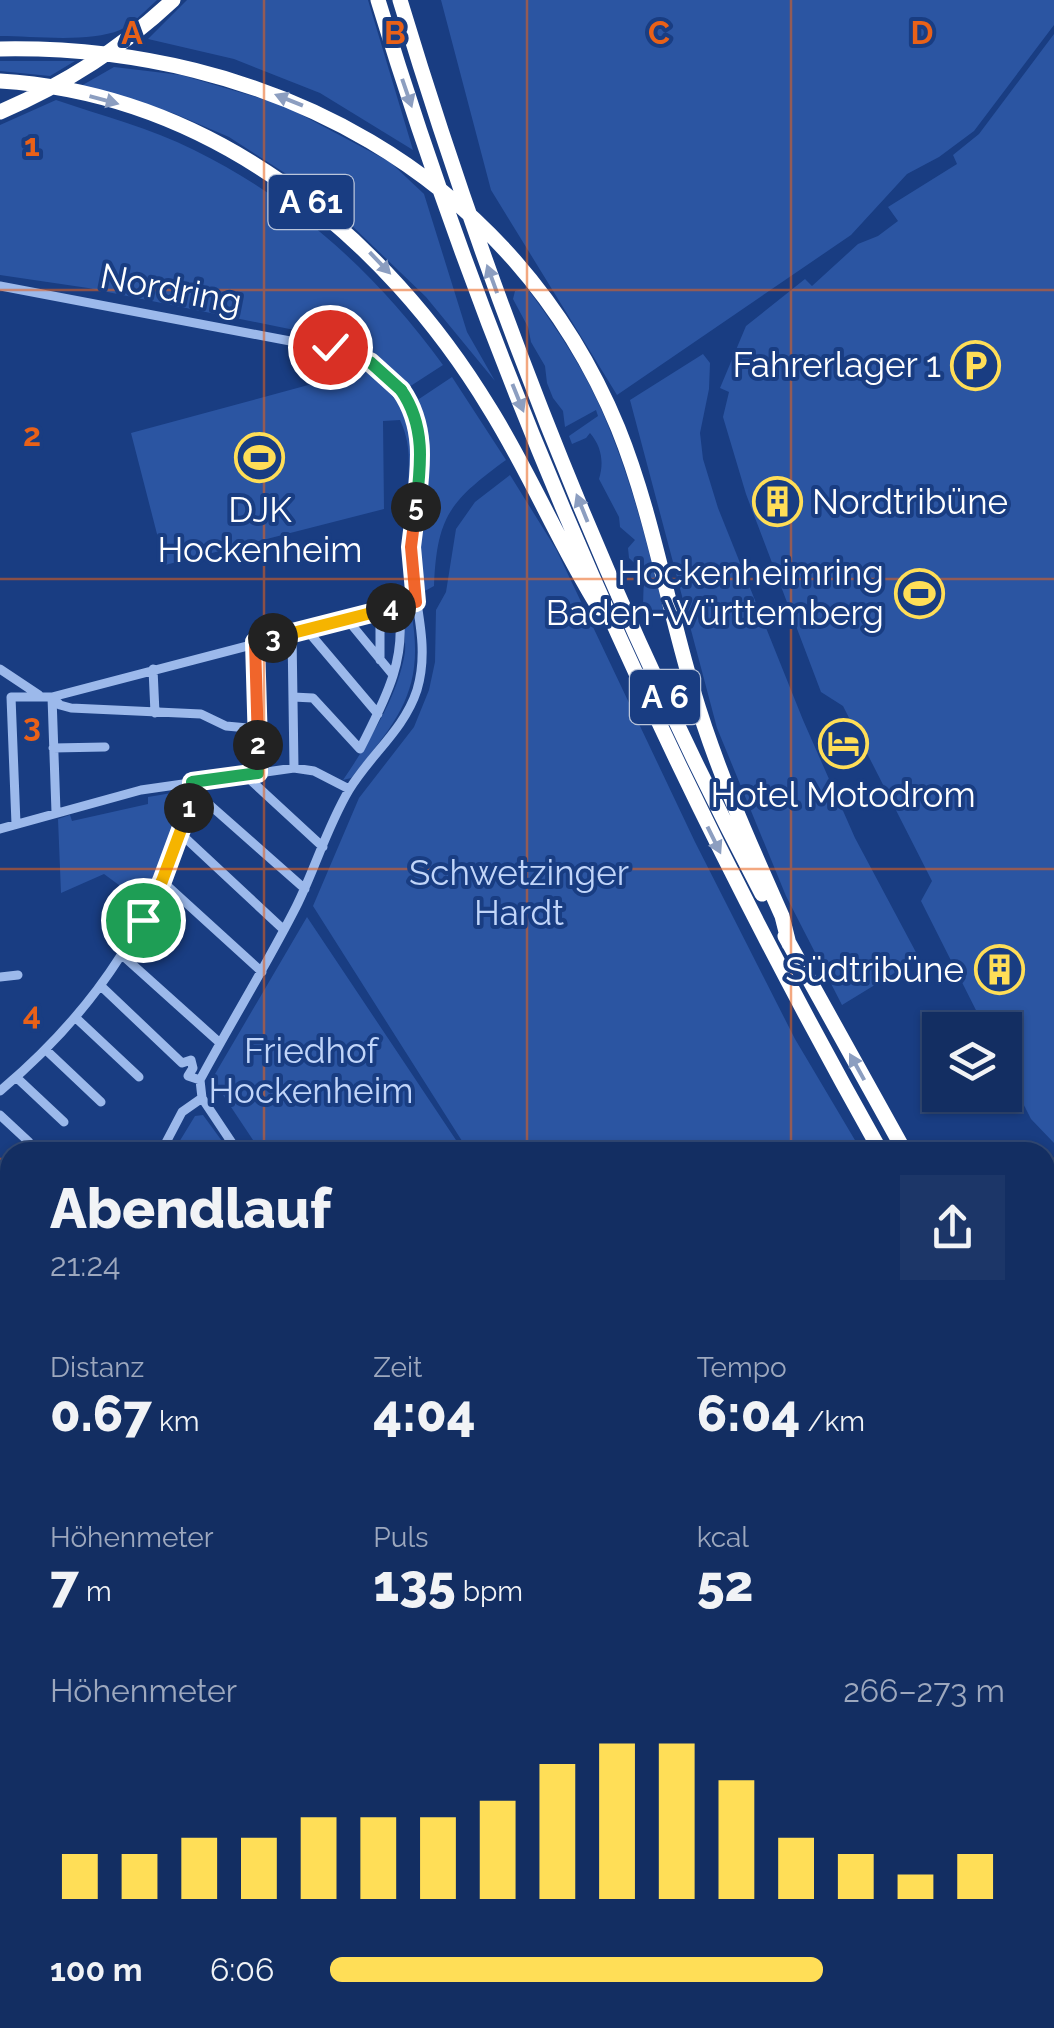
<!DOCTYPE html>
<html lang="de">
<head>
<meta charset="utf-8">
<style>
  :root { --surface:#132e62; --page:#1c3668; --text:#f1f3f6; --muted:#9da8be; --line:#324a77; --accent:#ffde57 }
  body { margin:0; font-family:Raleway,sans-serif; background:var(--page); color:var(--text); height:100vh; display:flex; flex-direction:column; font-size:38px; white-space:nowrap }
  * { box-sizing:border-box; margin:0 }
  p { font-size:32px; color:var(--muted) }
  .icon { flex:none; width:55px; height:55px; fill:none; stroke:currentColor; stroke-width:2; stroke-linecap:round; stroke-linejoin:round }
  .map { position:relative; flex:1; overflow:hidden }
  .side { position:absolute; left:0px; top:1142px; width:1055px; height:888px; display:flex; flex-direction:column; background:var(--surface); border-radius:30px 30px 0 0; box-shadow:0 2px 8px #0004,0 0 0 2px var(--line) }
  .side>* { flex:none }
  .buttons { position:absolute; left:922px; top:1012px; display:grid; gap:20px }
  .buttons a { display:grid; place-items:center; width:100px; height:100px; border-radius:0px; background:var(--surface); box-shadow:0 2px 8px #0004,0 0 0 2px var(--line); font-size:50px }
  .pin { position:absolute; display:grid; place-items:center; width:85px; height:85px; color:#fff; margin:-42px; border:5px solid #fff; border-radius:50%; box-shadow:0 2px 10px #0007 }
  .km { position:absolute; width:50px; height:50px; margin:-25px; border-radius:50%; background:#222; color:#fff; font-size:28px; line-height:50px; text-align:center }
  .round { display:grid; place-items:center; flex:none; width:105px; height:105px; border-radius:0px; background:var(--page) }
  .head { display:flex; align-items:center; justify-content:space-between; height:170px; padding:0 50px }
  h1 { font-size:55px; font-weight:800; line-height:75px }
  .stats { display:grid; grid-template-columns:repeat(3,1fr); gap:15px; height:170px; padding:10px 50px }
  .stats div { display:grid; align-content:center }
  .stats b { font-size:50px; font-weight:800 }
  .stats small { font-size:28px; font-weight:400 }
  .stats p { font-size:28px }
  .chart { height:280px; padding:20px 50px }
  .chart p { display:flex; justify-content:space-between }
  .chart svg { width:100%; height:180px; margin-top:10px; stroke:var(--accent); stroke-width:6 }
  ul { padding:0 50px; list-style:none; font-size:32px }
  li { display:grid; grid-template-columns:160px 120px 1fr; align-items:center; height:75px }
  li i { height:25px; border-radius:12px; background:var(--accent) }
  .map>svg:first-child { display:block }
  .green { fill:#2b55a2 }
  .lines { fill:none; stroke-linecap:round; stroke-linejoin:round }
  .street { stroke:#9cb9eb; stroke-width:9 }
  .highway { stroke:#fff; stroke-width:15 }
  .oneway { fill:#8c9ec0 }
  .split-1-casing { stroke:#fff; stroke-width:20 }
  .split-2-casing { stroke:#fff; stroke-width:20 }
  .split-3-casing { stroke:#fff; stroke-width:20 }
  .split-4-casing { stroke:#fff; stroke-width:20 }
  .split-5-casing { stroke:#fff; stroke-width:20 }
  .split-6-casing { stroke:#fff; stroke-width:20 }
  .split-7-casing { stroke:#fff; stroke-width:20 }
  .split-1 { stroke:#f5b400; stroke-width:12 }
  .split-2 { stroke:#22a559; stroke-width:12 }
  .split-3 { stroke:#f0652b; stroke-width:12 }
  .split-4 { stroke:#f5b400; stroke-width:12 }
  .split-5 { stroke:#f0652b; stroke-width:12 }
  .split-6 { stroke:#22a559; stroke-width:12 }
  .split-7 { stroke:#22a559; stroke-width:12 }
  .grid { fill:none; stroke:#e96118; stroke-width:2.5; stroke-opacity:0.55 }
  .labels { text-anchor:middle; stroke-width:8; stroke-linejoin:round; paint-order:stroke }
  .shield { fill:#193d82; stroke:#bac5da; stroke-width:2.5 }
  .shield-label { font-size:32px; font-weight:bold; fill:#fff }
  .street-label { font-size:35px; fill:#fff; stroke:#193d82 }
  .poi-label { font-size:35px; fill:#fff; stroke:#193d82; text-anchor:end }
  .park-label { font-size:35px; fill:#c1d5f9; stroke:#193d82 }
  .grid-label { font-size:32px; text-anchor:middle; font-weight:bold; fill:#e96118; stroke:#193d82; stroke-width:8; stroke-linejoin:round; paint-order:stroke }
</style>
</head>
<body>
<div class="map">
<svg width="1054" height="2028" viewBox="0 0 1054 2028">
  <rect width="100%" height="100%" fill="#193d82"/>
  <path class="green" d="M0 0H157C146 10 133 24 120 30 89 43 33 36 0 36Z
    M187 0H368L413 150 320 93 234 59 148 39Z
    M441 0H1054V25L974 131 939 157 907 174 851 235 617 395 491 190Z
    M1054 34V1143L1031 1119 1005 1068V1030H986L921 901 932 881 843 706 821 692 746 494 723 417 729 392 720 388 746 326 805 279 812 286 858 244 878 236 898 221 888 207 957 164 953 155 979 134Z
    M0 61H75L50 76 0 71Z
    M114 67 181 75 283 105 390 162 424 194 467 332 495 381 426 297 322 197 229 137 173 113 81 86Z
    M56 100C102 116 151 128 194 150 297 201 376 273 443 365L409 387 358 343 88 288 0 275V125Z
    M527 288C550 319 572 351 590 386 626 457 645 535 664 612L654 614 643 606 644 572 629 558 628 548 635 540 620 527 619 517 599 479C604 463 602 447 590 433L586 438 572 444 569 436 598 416 596 410 565 427 563 411 553 398 547 383 545 366 531 342 528 327 513 299 515 291Z
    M328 351C407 371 419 422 411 494L407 496C409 469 412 445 400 420L383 421 384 509 165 565 131 433 312 384 333 357 326 355Z
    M703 354 710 363 709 389 700 433 703 459 718 508 803 720 855 838 919 958 842 1005 786 896 717 728 630 400Z
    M452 377 506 460C450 501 437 516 434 586L423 592 419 562 429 439 416 401Z
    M510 475 556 549 695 842 795 1039 862 1152H469L313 906 359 798 414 727 429 690 435 662 436 610 446 592 456 529 475 502Z
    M411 611C426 690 398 720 351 778L343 780C368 743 398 697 405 652 406 640 403 625 401 613Z
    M178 792C171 843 151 887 126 932L123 888 104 874 61 893 58 819 70 815 72 821 148 804V797Z
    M307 917 464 1152H261L215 1083V1074Z
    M203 1115 230 1152H173L195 1116Z
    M1045 1613 1054 1623V2028H909L899 2020H1045Z"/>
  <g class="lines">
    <path class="street" d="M0 286 348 352C458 391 405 483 411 562 415 605 430 647 417 690 404 730 370 755 349 790 327 827 315 869 296 907 266 966 231 1022 200 1080L202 1098 238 1152
      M380 611V660
      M346 618 393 675
      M306 629 378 714
      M292 633 294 768
      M255 642 258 773
      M0 669 39 695
      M153 669 155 713
      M52 697 60 705 71 708 201 714 226 726 258 729
      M52 697 56 812
      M293 697 313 698 360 749C383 703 408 660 398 607
      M53 748 105 747
      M245 775 323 847
      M194 791 305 889
      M16 824 11 697H52L416 602
      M0 829 141 790 294 768 314 771 349 789
      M181 834 284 930
      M162 881 262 972
      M122 955 220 1043
      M0 977 18 975
      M102 987 182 1063 191 1060 193 1068 188 1076 200 1080
      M76 1018 139 1077
      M46 1050 101 1102
      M16 1077 64 1122
      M0 1091C101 1006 155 917 194 791L192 782
      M0 1115 29 1142
      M161 1152 182 1112 202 1098
      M0 1230 10 1225
      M0 1303 10 1320
      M1045 1312 1054 1306
      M0 1491 10 1447
      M0 1551 10 1547
      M0 1684 10 1698
      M0 1725 10 1717
      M0 1838 10 1833
      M0 1921 10 1914
      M252 2020 257 2028
      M379 2020 387 2028
      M564 2020 575 2028
      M881 2020 891 2028
      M517 2023 520 2028
      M105 2028 115 2020
      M267 2028 286 2020
      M541 2028 548 2020
      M685 2028 698 2020
      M783 2028 788 2020"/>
    <path class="highway" d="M378 0C500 402 675 786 881 1152
      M400 0C493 308 612 609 762 894
      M0 49C268 44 513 174 618 428 652 512 667 604 693 690 716 768 749 842 782 916L789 944
      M0 81C211 94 384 234 490 409 530 473 559 544 599 608
      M0 112C63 85 123 47 173 0
      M785 936 905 1152
      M1045 1382 1054 1395
      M1045 1417 1054 1430
      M1045 1451 1054 1471"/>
  </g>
  <defs><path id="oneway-solid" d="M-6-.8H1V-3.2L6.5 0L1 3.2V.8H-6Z" transform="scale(2.5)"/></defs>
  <g class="oneway">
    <use href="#oneway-solid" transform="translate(407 93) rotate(71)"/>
    <use href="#oneway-solid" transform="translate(104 100) rotate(15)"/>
    <use href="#oneway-solid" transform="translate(289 100) rotate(-158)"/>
    <use href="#oneway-solid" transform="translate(380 263) rotate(46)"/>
    <use href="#oneway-solid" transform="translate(492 279) rotate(-110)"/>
    <use href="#oneway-solid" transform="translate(518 398) rotate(68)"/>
    <use href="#oneway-solid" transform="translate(582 508) rotate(-112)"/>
    <use href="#oneway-solid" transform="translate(714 840) rotate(64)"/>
    <use href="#oneway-solid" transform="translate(857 1067) rotate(-119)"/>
  </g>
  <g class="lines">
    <defs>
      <path id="split-1" d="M143 920 162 881 189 808"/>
      <path id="split-2" d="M189 808 194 791 192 782 258 773V745"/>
      <path id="split-3" d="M258 745 255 642 273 638"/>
      <path id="split-4" d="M273 638 391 608"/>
      <path id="split-5" d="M391 608 416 602 411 547 416 507"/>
      <path id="split-6" d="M401 390C426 426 421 465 416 507"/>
      <path id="split-7" d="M330 347 370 362 401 390"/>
    </defs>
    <use href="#split-1" class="split-1-casing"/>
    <use href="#split-2" class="split-2-casing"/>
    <use href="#split-3" class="split-3-casing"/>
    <use href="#split-4" class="split-4-casing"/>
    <use href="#split-5" class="split-5-casing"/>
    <use href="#split-6" class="split-6-casing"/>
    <use href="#split-7" class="split-7-casing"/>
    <use href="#split-1" class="split-1"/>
    <use href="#split-2" class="split-2"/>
    <use href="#split-3" class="split-3"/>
    <use href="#split-4" class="split-4"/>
    <use href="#split-5" class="split-5"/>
    <use href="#split-6" class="split-6"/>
    <use href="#split-7" class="split-7"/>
  </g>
  <path class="grid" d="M264 0V1152M527 0V1152M791 0V1152M0 290H1054M0 579H1054M0 869H1054M0 1159H10M1045 1159H1054M0 1449H10M1045 1449H1054M0 1738H10M1045 1738H1054M264 2020V2028M527 2020V2028M791 2020V2028"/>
  <defs>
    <symbol id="parking-ring" viewBox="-11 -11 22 22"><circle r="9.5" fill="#193d82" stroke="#ffde57" stroke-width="1.5"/><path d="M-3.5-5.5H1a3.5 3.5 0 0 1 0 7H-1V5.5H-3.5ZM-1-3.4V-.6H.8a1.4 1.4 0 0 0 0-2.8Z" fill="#ffde57"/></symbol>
    <symbol id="stadium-ring" viewBox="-11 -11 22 22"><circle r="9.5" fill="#193d82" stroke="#ffde57" stroke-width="1.5"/><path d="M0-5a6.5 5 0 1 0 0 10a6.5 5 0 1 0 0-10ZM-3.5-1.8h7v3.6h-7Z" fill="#ffde57"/></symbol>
    <symbol id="building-ring" viewBox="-11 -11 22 22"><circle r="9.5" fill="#193d82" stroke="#ffde57" stroke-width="1.5"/><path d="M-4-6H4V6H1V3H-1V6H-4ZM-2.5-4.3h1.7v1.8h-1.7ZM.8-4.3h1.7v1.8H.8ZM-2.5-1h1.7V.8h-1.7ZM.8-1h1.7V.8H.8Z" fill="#ffde57"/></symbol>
    <symbol id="hotel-ring" viewBox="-11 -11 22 22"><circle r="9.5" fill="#193d82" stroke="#ffde57" stroke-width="1.5"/><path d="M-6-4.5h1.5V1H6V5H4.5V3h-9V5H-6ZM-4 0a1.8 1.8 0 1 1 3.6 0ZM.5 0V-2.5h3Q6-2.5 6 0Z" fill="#ffde57"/></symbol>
  </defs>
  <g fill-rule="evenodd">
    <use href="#parking-ring" x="948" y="338" width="55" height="55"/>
    <use href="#stadium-ring" x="232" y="430" width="55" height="55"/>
    <use href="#building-ring" x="750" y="474" width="55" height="55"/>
    <use href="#stadium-ring" x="892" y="566" width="55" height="55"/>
    <use href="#hotel-ring" x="816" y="716" width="55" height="55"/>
    <use href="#building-ring" x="972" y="942" width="55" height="55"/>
  </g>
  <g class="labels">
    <g class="shield">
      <rect x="268.5" y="175" width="85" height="54" rx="8"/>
      <rect x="630" y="670" width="70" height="54" rx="8"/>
    </g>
    <g class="shield-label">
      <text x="311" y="213">A 61</text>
      <text x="665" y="708">A 6</text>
    </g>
    <g class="street-label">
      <text transform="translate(171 289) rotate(11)" y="12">Nordring</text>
    </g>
    <g class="poi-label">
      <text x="941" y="377">Fahrerlager 1</text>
      <text x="812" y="514" text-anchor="start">Nordtribüne</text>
      <text x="260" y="522" text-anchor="middle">DJK<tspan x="260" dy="40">Hockenheim</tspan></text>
      <text x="884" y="585">Hockenheimring<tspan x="884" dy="40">Baden-Württemberg</tspan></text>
      <text x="843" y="807" text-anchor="middle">Hotel Motodrom</text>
      <text x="964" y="982">Südtribüne</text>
    </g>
    <g class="park-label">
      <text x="519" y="885">Schwetzinger<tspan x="519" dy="40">Hardt</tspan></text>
      <text x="311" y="1063">Friedhof<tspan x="311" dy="40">Hockenheim</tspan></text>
    </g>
  </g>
  <g class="grid-label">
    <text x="132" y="44">A</text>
    <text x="395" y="44">B</text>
    <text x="659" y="44">C</text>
    <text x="922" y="44">D</text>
    <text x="32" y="156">1</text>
    <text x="32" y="446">2</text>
    <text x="32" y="736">3</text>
    <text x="32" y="1025">4</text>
  </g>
</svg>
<div class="buttons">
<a><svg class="icon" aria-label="layers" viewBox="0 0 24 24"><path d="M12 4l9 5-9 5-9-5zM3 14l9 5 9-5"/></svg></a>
</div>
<div class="pin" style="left:143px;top:920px;background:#1e9e55"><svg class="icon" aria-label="arrive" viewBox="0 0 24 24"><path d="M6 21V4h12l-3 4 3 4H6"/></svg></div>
<div class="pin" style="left:330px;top:347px;background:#d93025"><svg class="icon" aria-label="check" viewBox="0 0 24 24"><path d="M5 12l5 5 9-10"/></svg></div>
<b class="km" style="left:189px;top:808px">1</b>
<b class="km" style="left:258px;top:745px">2</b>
<b class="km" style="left:273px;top:638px">3</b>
<b class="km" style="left:391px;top:608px">4</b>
<b class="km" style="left:416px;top:507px">5</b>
<section class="side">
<div class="head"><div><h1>Abendlauf</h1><p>21:24</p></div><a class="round"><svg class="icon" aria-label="share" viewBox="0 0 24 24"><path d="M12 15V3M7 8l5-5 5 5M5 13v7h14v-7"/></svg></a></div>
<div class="stats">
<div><p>Distanz</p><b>0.67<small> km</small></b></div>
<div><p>Zeit</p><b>4:04</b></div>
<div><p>Tempo</p><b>6:04<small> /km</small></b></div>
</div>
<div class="stats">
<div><p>Höhenmeter</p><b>7<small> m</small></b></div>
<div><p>Puls</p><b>135<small> bpm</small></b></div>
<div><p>kcal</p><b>52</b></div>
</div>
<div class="chart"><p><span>Höhenmeter</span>266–273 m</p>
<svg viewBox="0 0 160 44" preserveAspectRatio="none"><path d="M5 44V33M15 44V33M25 44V29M35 44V29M45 44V24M55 44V24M65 44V24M75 44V20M85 44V11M95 44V6M105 44V6M115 44V15M125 44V29M135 44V33M145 44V38M155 44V33"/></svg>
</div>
<ul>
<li><b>100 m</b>6:06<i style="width:73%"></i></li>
</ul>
</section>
</div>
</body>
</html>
